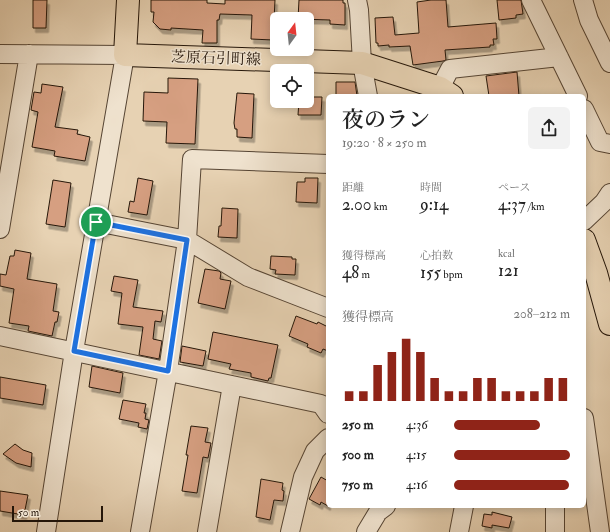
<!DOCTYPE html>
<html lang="ja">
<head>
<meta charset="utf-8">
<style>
  :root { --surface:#fff; --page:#f2f2f2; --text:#222; --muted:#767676; --accent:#8f2418 }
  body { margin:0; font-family:"IM FELL Double Pica","Noto Serif JP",serif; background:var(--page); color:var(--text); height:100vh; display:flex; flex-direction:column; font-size:15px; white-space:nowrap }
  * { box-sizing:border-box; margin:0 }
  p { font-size:13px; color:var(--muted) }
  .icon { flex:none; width:22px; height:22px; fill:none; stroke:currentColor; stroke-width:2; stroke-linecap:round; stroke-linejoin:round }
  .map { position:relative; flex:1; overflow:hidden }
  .side { position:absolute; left:326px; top:94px; width:260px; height:414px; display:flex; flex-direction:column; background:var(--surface); border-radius:6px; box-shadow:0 2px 10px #0003 }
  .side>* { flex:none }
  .needle { width:26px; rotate:15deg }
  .fabs { position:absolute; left:270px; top:12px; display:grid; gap:8px }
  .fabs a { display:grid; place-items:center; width:44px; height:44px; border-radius:6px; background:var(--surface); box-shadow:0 2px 10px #0003; font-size:20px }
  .scale { position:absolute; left:12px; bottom:10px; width:91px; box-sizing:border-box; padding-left:4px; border:2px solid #251609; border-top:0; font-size:11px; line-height:14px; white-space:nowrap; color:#251609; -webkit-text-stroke:3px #efe2ce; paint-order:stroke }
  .pin { position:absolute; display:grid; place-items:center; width:34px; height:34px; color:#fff; margin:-17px; border:2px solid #fff; border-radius:50%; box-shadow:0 1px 4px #0007 }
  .round { display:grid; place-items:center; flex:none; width:42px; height:42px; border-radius:6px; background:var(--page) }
  .summary { display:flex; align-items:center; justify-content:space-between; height:68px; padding:0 16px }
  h1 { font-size:22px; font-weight:600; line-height:30px }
  .figures { display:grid; grid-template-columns:repeat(3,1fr); gap:6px; height:68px; padding:4px 16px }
  .figures div { display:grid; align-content:center }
  .figures b { font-size:17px; font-weight:600 }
  .figures small { font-size:11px; font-weight:400 }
  .figures p { font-size:11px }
  .chart { height:112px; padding:8px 16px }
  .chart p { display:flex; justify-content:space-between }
  .chart svg { width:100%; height:72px; margin-top:4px; stroke:var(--accent); stroke-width:6 }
  ul { padding:0 16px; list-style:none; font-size:13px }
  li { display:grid; grid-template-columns:64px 48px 1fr; align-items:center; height:30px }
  li i { height:10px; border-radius:5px; background:var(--accent) }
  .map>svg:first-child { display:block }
  .building { fill:#d69f81; stroke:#251609; filter:url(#shadow) }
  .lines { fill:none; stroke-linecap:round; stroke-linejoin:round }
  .minor-casing { stroke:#564534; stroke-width:20 }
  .major-casing { stroke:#251609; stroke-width:24 }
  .minor { stroke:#efe2ce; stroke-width:18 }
  .major { stroke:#e7d2b3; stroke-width:22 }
  .route-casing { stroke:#fff; stroke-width:8 }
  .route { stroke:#1a73e8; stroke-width:5 }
  .labels { text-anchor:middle; stroke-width:3; stroke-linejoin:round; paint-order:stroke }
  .street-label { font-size:15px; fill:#251609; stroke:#efe2ce }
</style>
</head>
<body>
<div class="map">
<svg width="610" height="532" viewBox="0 0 610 532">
  <defs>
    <filter id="shadow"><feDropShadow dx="2.5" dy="4.5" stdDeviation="0" flood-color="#0004"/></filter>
  </defs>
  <rect width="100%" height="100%" fill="#e7d2b3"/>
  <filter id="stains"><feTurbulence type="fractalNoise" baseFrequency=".005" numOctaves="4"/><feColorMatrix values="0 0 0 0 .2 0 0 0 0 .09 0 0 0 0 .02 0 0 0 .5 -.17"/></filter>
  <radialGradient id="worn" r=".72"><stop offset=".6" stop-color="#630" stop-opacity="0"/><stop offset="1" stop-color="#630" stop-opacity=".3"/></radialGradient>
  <path class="building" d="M33 0H47L46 28H33Z
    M151 0H207V3L225 4V0H275L273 40 251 39 252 15 220 14 219 20H217V43H202L203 30 171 28V30L160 29 153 22 154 12H151Z
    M299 0H343V3H345V25L330 24V20L298 19Z
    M431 0H446L448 27 496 23 497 39H493L494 45H490V47L445 50 446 60 443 61 413 65 410 46 389 47V45L378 46V43H376L375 18 393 17 395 35 419 33 417 2Z
    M497 0H521L523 14 516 15V18L499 20Z
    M517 72 519 96H489L486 76Z
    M168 78 198 79 195 144 166 143 167 122 143 121 144 92 168 93Z
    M336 82H355L357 96H336Z
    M42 84 63 87 55 127 78 130 77 134 90 137 85 161 54 156 55 151 32 147 38 112 31 110 34 92 41 93Z
    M237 93 254 94 252 138 237 137V129H235L234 123Z
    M307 97H322L321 115H298L299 101H307Z
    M138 178 153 181 147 215 128 212 130 201 134 202Z
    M305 178H318L317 203 296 202 297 182H305Z
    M53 180 71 183 65 227 46 224Z
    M222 208 238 209 237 238 218 237 219 226H221Z
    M15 250 31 253 27 279 57 284 53 311 59 312 57 322H55L52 336 28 331 29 326 9 323 14 289 0 286V274L6 275 10 256H14Z
    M271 256 292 257V259H296L295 275 275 274 276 270 270 269Z
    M205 269 219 271 221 273 220 279 231 281 225 309 198 303Z
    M114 276 138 280 133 307 163 311 161 322 155 321 153 339 162 341 159 359 139 355 143 327 118 324 122 293 111 291Z
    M296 316 317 324 318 322 328 327V351L323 349 321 353 307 347 308 344 289 336Z
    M213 332 278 345 271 378H269L268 381 251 377V373L229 369 231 364 208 359Z
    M182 346 206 351 203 366 180 362Z
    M92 366 123 373 120 393 89 387Z
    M0 377 46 385 43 405 0 398Z
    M123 400 146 404 144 413H146L145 419 149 420 147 429 138 427 139 423 119 419Z
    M191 426 208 428 205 442 211 443 208 458 203 457 197 493 182 491 188 455H186Z
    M15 444 23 450 32 453 31 467 16 463 3 454Z
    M321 477 328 481V506L321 502 320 505 309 499Z
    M261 479 283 483 282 490 284 491 283 501 274 500 270 520 256 517Z
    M0 491 28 495 24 515 0 511Z
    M492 512 512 517 509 528 492 525V528L482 526 484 514 492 515Z"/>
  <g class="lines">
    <defs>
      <path id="minor" d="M357 0 359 10 362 63 368 96
        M531 0 578 96
        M583 0 589 20 610 63
        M0 54 125 55 74 351 46 532
        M440 88 450 69 559 57
        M584 109 600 142 610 144
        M584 221 604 202 610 193
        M96 222 187 240 248 277 328 308
        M0 229 29 54
        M0 336 321 404 328 414
        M584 418 600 532
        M140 532 168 371 187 240 192 159 328 164
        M207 532 232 385
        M290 532 303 477 315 451 328 438
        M366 532 378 512 386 506
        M459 532 464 506
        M555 532V506"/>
      <path id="major" d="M128 0 125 55 362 63 440 88 452 96
        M584 240 596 273 610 324"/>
    </defs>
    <use href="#minor" class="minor-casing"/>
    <use href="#major" class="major-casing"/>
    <use href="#minor" class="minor"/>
    <use href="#major" class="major"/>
  </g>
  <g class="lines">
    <defs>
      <path id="route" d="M96 222 187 240 168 371 74 351Z"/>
    </defs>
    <use href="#route" class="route-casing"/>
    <use href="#route" class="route"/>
  </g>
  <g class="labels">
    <g class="street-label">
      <text transform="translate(216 58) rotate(2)" y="5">芝原石引町線</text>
    </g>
  </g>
  <rect width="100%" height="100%" filter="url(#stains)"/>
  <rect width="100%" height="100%" fill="url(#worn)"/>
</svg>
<div class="fabs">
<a><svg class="needle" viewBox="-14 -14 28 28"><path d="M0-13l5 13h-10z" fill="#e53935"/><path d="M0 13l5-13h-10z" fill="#767676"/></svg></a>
<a><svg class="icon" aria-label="locate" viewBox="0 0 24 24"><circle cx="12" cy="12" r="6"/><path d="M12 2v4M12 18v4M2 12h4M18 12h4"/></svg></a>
</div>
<div class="scale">50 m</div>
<div class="pin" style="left:96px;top:222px;background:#1e9e55"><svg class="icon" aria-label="arrive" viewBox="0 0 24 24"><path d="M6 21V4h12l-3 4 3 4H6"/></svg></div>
<section class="side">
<div class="summary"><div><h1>夜のラン</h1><p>19:20 · 8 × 250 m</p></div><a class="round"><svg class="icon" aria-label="share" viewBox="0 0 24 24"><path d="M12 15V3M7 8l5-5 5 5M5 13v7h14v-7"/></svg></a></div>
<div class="figures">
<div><p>距離</p><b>2.00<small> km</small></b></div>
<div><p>時間</p><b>9:14</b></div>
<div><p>ペース</p><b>4:37<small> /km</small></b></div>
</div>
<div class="figures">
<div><p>獲得標高</p><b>48<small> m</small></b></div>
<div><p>心拍数</p><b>155<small> bpm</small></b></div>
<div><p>kcal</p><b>121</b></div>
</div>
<div class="chart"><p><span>獲得標高</span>208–212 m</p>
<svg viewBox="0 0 160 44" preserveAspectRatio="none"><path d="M5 44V38M15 44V38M25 44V22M35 44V14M45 44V6M55 44V14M65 44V30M75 44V38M85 44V38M95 44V30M105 44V30M115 44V38M125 44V38M135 44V38M145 44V30M155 44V30"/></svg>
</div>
<ul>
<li><b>250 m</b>4:36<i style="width:74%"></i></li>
<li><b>500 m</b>4:15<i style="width:100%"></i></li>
<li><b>750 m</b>4:16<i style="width:99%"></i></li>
</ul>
</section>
</div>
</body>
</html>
